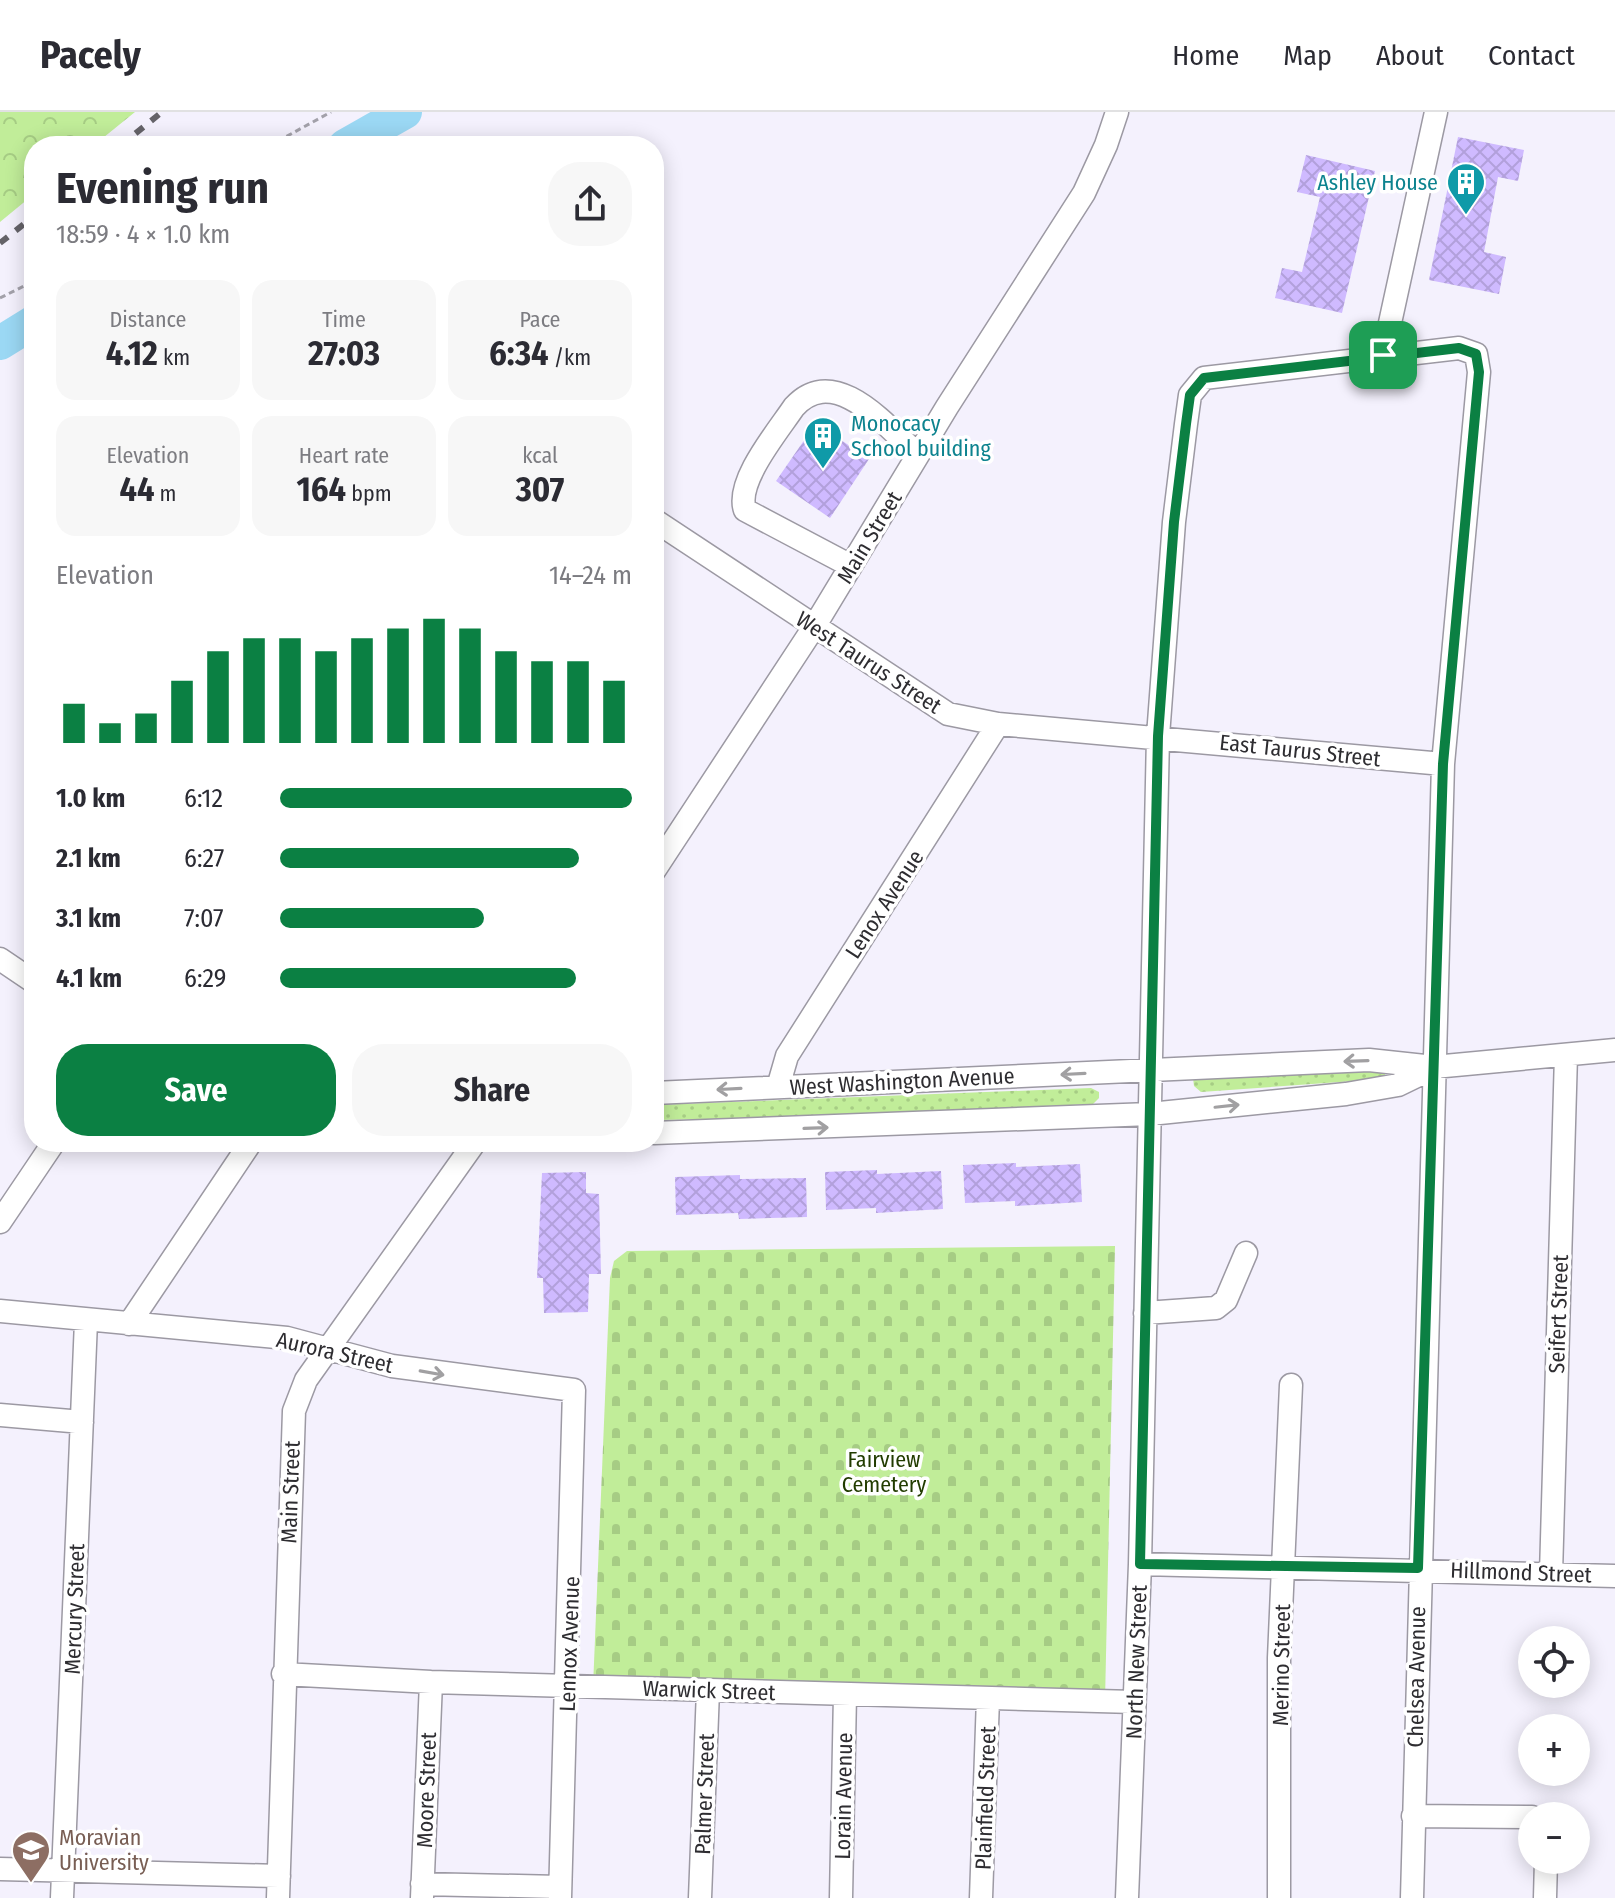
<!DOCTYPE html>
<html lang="en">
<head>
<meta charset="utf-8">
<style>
  :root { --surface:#fff; --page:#f7f7f7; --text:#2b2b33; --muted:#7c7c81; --line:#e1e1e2; --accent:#0b8043 }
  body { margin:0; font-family:"Fira Sans Condensed",sans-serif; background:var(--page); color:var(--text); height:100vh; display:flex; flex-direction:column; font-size:30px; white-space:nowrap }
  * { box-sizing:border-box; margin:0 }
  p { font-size:26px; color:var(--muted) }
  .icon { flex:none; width:44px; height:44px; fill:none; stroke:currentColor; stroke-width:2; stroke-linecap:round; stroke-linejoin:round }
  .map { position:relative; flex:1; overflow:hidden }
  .panel { position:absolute; left:24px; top:24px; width:640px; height:1016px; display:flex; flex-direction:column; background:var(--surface); border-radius:32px; box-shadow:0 4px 20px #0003 }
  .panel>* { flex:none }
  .tools { position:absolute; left:1518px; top:1514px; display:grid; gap:16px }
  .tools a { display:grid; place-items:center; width:72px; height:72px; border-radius:50%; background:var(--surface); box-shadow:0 4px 20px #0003; font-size:40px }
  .pin { position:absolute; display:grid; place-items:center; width:68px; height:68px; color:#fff; margin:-34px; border-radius:16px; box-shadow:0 4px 12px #0006 }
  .round { display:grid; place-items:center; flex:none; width:84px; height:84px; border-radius:32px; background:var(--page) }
  .summary { display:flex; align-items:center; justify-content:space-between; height:136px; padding:0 32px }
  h1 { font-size:44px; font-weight:700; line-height:60px }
  .stats { display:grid; grid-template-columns:repeat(3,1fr); gap:12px; height:136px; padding:8px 32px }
  .stats div { display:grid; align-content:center; border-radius:20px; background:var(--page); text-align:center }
  .stats b { font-size:34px; font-weight:700 }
  .stats small { font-size:22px; font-weight:400 }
  .stats p { font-size:22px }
  .chart { height:224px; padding:16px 32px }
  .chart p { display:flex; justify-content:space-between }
  .chart svg { width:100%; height:144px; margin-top:8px; stroke:var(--accent); stroke-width:6 }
  .action { display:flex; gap:16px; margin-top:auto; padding:16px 32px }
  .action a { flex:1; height:92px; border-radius:32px; background:var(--accent); color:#fff; font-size:32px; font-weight:700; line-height:92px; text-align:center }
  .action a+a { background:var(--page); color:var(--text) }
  ul { padding:0 32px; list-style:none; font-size:26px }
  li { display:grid; grid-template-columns:128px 96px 1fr; align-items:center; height:60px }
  li i { height:20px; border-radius:10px; background:var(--accent) }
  header { display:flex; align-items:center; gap:48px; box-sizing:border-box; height:112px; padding:0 40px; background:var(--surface); border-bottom:2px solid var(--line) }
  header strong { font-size:38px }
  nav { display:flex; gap:44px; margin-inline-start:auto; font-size:28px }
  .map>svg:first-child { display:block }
  .grass { fill:url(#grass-dots) }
  .cemetery { fill:url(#cemetery-stones) }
  .park { fill:url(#park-crowns) }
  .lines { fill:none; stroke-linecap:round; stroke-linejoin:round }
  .river { stroke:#9bd8f4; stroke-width:34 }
  .building { fill:url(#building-cross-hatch) }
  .minor-casing { stroke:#9c99a3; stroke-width:25 }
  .path { stroke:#a3a1aa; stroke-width:3; stroke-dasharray:6 4; stroke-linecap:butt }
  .minor { stroke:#fff; stroke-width:22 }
  .rail { stroke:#656369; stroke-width:6; stroke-dasharray:10 10; stroke-linecap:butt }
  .oneway { stroke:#a1a0a2 }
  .route-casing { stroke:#fff; stroke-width:16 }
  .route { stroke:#0b8043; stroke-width:10 }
  .labels { text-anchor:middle; stroke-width:7; stroke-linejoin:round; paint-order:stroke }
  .culture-label { font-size:22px; fill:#0d838f; stroke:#fff; text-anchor:end }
  .street-label { font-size:22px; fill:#2e2d31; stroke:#fff }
  .park-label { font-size:22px; fill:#223c00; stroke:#fff }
  .education-label { font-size:22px; fill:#785e54; stroke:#fff; text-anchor:start }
</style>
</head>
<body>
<header>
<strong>Pacely</strong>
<nav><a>Home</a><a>Map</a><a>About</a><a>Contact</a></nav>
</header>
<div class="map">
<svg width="1615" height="1786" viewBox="0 0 1615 1786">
  <defs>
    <pattern id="grass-dots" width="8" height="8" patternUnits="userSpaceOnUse" patternTransform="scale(2)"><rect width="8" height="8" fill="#c1ed99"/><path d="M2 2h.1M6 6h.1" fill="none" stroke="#a6cc84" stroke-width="1.8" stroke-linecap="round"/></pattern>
    <pattern id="cemetery-stones" width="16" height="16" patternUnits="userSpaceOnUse" patternTransform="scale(2)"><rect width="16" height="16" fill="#c1ed99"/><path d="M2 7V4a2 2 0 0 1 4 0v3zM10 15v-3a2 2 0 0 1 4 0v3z" fill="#a6cc84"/></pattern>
    <pattern id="park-crowns" width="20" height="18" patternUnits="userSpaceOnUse" patternTransform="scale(2)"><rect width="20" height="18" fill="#c1ed99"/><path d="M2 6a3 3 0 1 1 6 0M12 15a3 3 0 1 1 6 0" fill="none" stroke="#a6cc84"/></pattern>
    <pattern id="building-cross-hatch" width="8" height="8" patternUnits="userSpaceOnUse" patternTransform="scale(2)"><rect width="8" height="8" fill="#cfbaff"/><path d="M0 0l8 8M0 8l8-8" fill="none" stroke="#b2a0db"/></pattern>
  </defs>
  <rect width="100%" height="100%" fill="#f4f1fd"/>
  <path class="grass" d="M1388 958 1382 967 1201 980 1194 974 1193 966Z
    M1091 976 1099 980V986L1093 992 794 1006 654 1008V993Z"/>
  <path class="cemetery" d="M1115 1134 1105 1589 593 1575 610 1166 614 1149 627 1139Z"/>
  <path class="park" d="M0 0H135L93 34H34V82L0 110Z"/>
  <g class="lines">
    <path class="river" d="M345 34 405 0
      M0 231 34 210"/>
  </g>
  <path class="building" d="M1458 25 1524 38 1518 69 1498 65 1484 140 1506 145 1499 182 1429 168Z
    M1306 43 1375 59 1342 201 1275 186 1282 156 1302 160 1320 85 1297 80Z
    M816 311 869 347 830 406 776 369Z
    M1016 1051V1055L1080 1052 1082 1090 1015 1094V1089L965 1091 963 1053Z
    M877 1058V1062L941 1059 943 1097 876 1101V1096L826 1098 825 1060Z
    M586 1060V1081L599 1082 601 1162H589L588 1200 544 1201 543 1166H537L542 1061Z
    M740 1063V1067L806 1066 807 1105 739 1107 738 1101 676 1103 675 1065Z"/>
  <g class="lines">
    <defs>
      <path id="minor" d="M1383 243 1436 0
        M654 408 948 602 998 612 1443 652
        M851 454 745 398C735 370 778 319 794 295 835 250 887 315 918 343
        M654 759 814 515 947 295 1084 81 1106 33 1117 0
        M0 847 34 870
        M778 975 787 944 998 612
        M654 981 1369 948 1434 955 1615 938
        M654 1021 1150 1002 1346 982 1398 973 1433 956
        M0 1110 54 1030
        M0 1199 287 1226 392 1254 574 1278 560 1786
        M1145 1201 1216 1196 1226 1188 1246 1141
        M129 1212 251 1030
        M0 1303 82 1310
        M1140 1452 1615 1464
        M1551 1462 1566 943
        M283 1562 431 1570 1134 1590
        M1413 1704 1532 1705
        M0 1757 279 1764
        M422 1772 560 1775
        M62 1786 86 1209
        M278 1786 294 1299 306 1268 475 1030
        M422 1786 431 1570
        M700 1786 708 1578
        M841 1786 845 1582
        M981 1786 988 1586
        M1127 1786 1140 1452 1158 624 1174 410 1186 312 1190 283 1204 266 1459 236 1476 242 1479 260 1443 652 1412 1786
        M1279 1786V1546L1291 1273
        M1545 1786 1546 1748"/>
    </defs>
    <use href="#minor" class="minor-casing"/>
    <path class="path" d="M269 34 331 0
      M0 186 34 169"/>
    <use href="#minor" class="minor"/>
    <path class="rail" d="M120 34 162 0
      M0 131 34 104"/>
  </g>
  <defs><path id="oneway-shaft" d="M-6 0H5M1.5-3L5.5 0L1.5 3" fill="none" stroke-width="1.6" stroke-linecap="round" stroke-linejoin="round" transform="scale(2)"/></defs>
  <g class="oneway">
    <use href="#oneway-shaft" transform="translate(1356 949) rotate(178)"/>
    <use href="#oneway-shaft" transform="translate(1073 962) rotate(177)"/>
    <use href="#oneway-shaft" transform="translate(729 977) rotate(177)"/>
    <use href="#oneway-shaft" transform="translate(1227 994) rotate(-6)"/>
    <use href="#oneway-shaft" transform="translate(816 1016) rotate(-2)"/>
    <use href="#oneway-shaft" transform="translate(432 1261) rotate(10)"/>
  </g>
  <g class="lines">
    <defs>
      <path id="route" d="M1459 236 1476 242 1479 260 1443 652 1418 1456 1140 1452 1158 624 1174 410 1186 312 1190 283 1204 266Z"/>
    </defs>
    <use href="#route" class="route-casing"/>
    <use href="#route" class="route"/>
  </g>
  <defs>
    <symbol id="building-pin" viewBox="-11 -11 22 30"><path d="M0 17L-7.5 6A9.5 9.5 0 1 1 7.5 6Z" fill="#0f9aa8" stroke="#fff"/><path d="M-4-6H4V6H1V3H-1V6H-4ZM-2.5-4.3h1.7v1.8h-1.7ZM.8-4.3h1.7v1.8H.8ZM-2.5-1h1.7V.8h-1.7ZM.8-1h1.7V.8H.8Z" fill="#fff"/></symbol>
    <symbol id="university-pin" viewBox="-11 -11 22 30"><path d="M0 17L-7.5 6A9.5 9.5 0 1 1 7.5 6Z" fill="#8d6e63" stroke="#fff"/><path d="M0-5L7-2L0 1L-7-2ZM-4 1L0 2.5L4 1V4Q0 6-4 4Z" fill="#fff"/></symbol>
  </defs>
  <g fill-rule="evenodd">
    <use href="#building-pin" x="1444" y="48" width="44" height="60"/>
    <use href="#building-pin" x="801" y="302" width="44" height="60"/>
    <use href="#university-pin" x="9" y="1716" width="44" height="60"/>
  </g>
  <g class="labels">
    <g class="culture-label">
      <text x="1438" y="78">Ashley House</text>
      <text x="851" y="319" text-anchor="start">Monocacy<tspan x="851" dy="25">School building</tspan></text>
    </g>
    <g class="street-label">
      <text transform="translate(869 425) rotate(-59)" y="8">Main Street</text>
      <text transform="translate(869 550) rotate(33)" y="8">West Taurus Street</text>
      <text transform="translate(1300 638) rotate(6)" y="8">East Taurus Street</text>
      <text transform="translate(884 792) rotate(-57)" y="8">Lenox Avenue</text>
      <text transform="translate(902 969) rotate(-3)" y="8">West Washington Avenue</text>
      <text transform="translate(1558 1202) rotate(-88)" y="8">Seifert Street</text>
      <text transform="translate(335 1240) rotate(13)" y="8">Aurora Street</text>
      <text transform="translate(290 1380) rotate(-88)" y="8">Main Street</text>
      <text transform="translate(1521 1460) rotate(2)" y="8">Hillmond Street</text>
      <text transform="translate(74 1497) rotate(-88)" y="8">Mercury Street</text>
      <text transform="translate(569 1532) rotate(-88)" y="8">Lennox Avenue</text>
      <text transform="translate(1136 1550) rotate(-88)" y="8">North New Street</text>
      <text transform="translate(1281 1553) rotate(-89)" y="8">Merino Street</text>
      <text transform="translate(1416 1565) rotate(-89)" y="8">Chelsea Avenue</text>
      <text transform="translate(709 1578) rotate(2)" y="8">Warwick Street</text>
      <text transform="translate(426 1678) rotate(-88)" y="8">Moore Street</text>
      <text transform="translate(704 1682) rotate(-88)" y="8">Palmer Street</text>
      <text transform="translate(843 1684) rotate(-89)" y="8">Lorain Avenue</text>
      <text transform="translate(985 1686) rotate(-88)" y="8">Plainfield Street</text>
    </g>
    <g class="park-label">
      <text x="884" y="1355">Fairview<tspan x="884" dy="25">Cemetery</tspan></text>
    </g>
    <g class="education-label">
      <text x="59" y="1733">Moravian<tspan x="59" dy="25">University</tspan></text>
    </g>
  </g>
</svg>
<div class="tools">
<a><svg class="icon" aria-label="locate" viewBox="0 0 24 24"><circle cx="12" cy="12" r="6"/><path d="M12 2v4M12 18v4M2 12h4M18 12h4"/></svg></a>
<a>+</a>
<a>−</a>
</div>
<div class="pin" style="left:1383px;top:243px;background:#1e9e55"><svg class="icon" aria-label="arrive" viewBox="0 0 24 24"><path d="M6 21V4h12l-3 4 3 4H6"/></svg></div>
<section class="panel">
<div class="summary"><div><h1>Evening run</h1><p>18:59 · 4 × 1.0 km</p></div><a class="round"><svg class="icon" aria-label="share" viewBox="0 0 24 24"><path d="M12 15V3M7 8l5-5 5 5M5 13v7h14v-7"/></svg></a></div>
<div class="stats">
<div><p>Distance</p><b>4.12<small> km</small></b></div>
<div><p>Time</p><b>27:03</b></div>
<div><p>Pace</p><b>6:34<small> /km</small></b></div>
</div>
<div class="stats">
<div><p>Elevation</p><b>44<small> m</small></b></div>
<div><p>Heart rate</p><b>164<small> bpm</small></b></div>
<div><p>kcal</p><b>307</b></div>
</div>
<div class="chart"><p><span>Elevation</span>14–24 m</p>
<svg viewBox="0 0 160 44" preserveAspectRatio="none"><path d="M5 44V32M15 44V38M25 44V35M35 44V25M45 44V16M55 44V12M65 44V12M75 44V16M85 44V12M95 44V9M105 44V6M115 44V9M125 44V16M135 44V19M145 44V19M155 44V25"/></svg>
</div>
<ul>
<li><b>1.0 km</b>6:12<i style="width:100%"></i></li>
<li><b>2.1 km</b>6:27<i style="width:85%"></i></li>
<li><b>3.1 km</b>7:07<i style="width:58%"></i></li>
<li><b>4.1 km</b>6:29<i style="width:84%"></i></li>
</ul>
<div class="action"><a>Save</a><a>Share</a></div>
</section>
</div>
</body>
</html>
